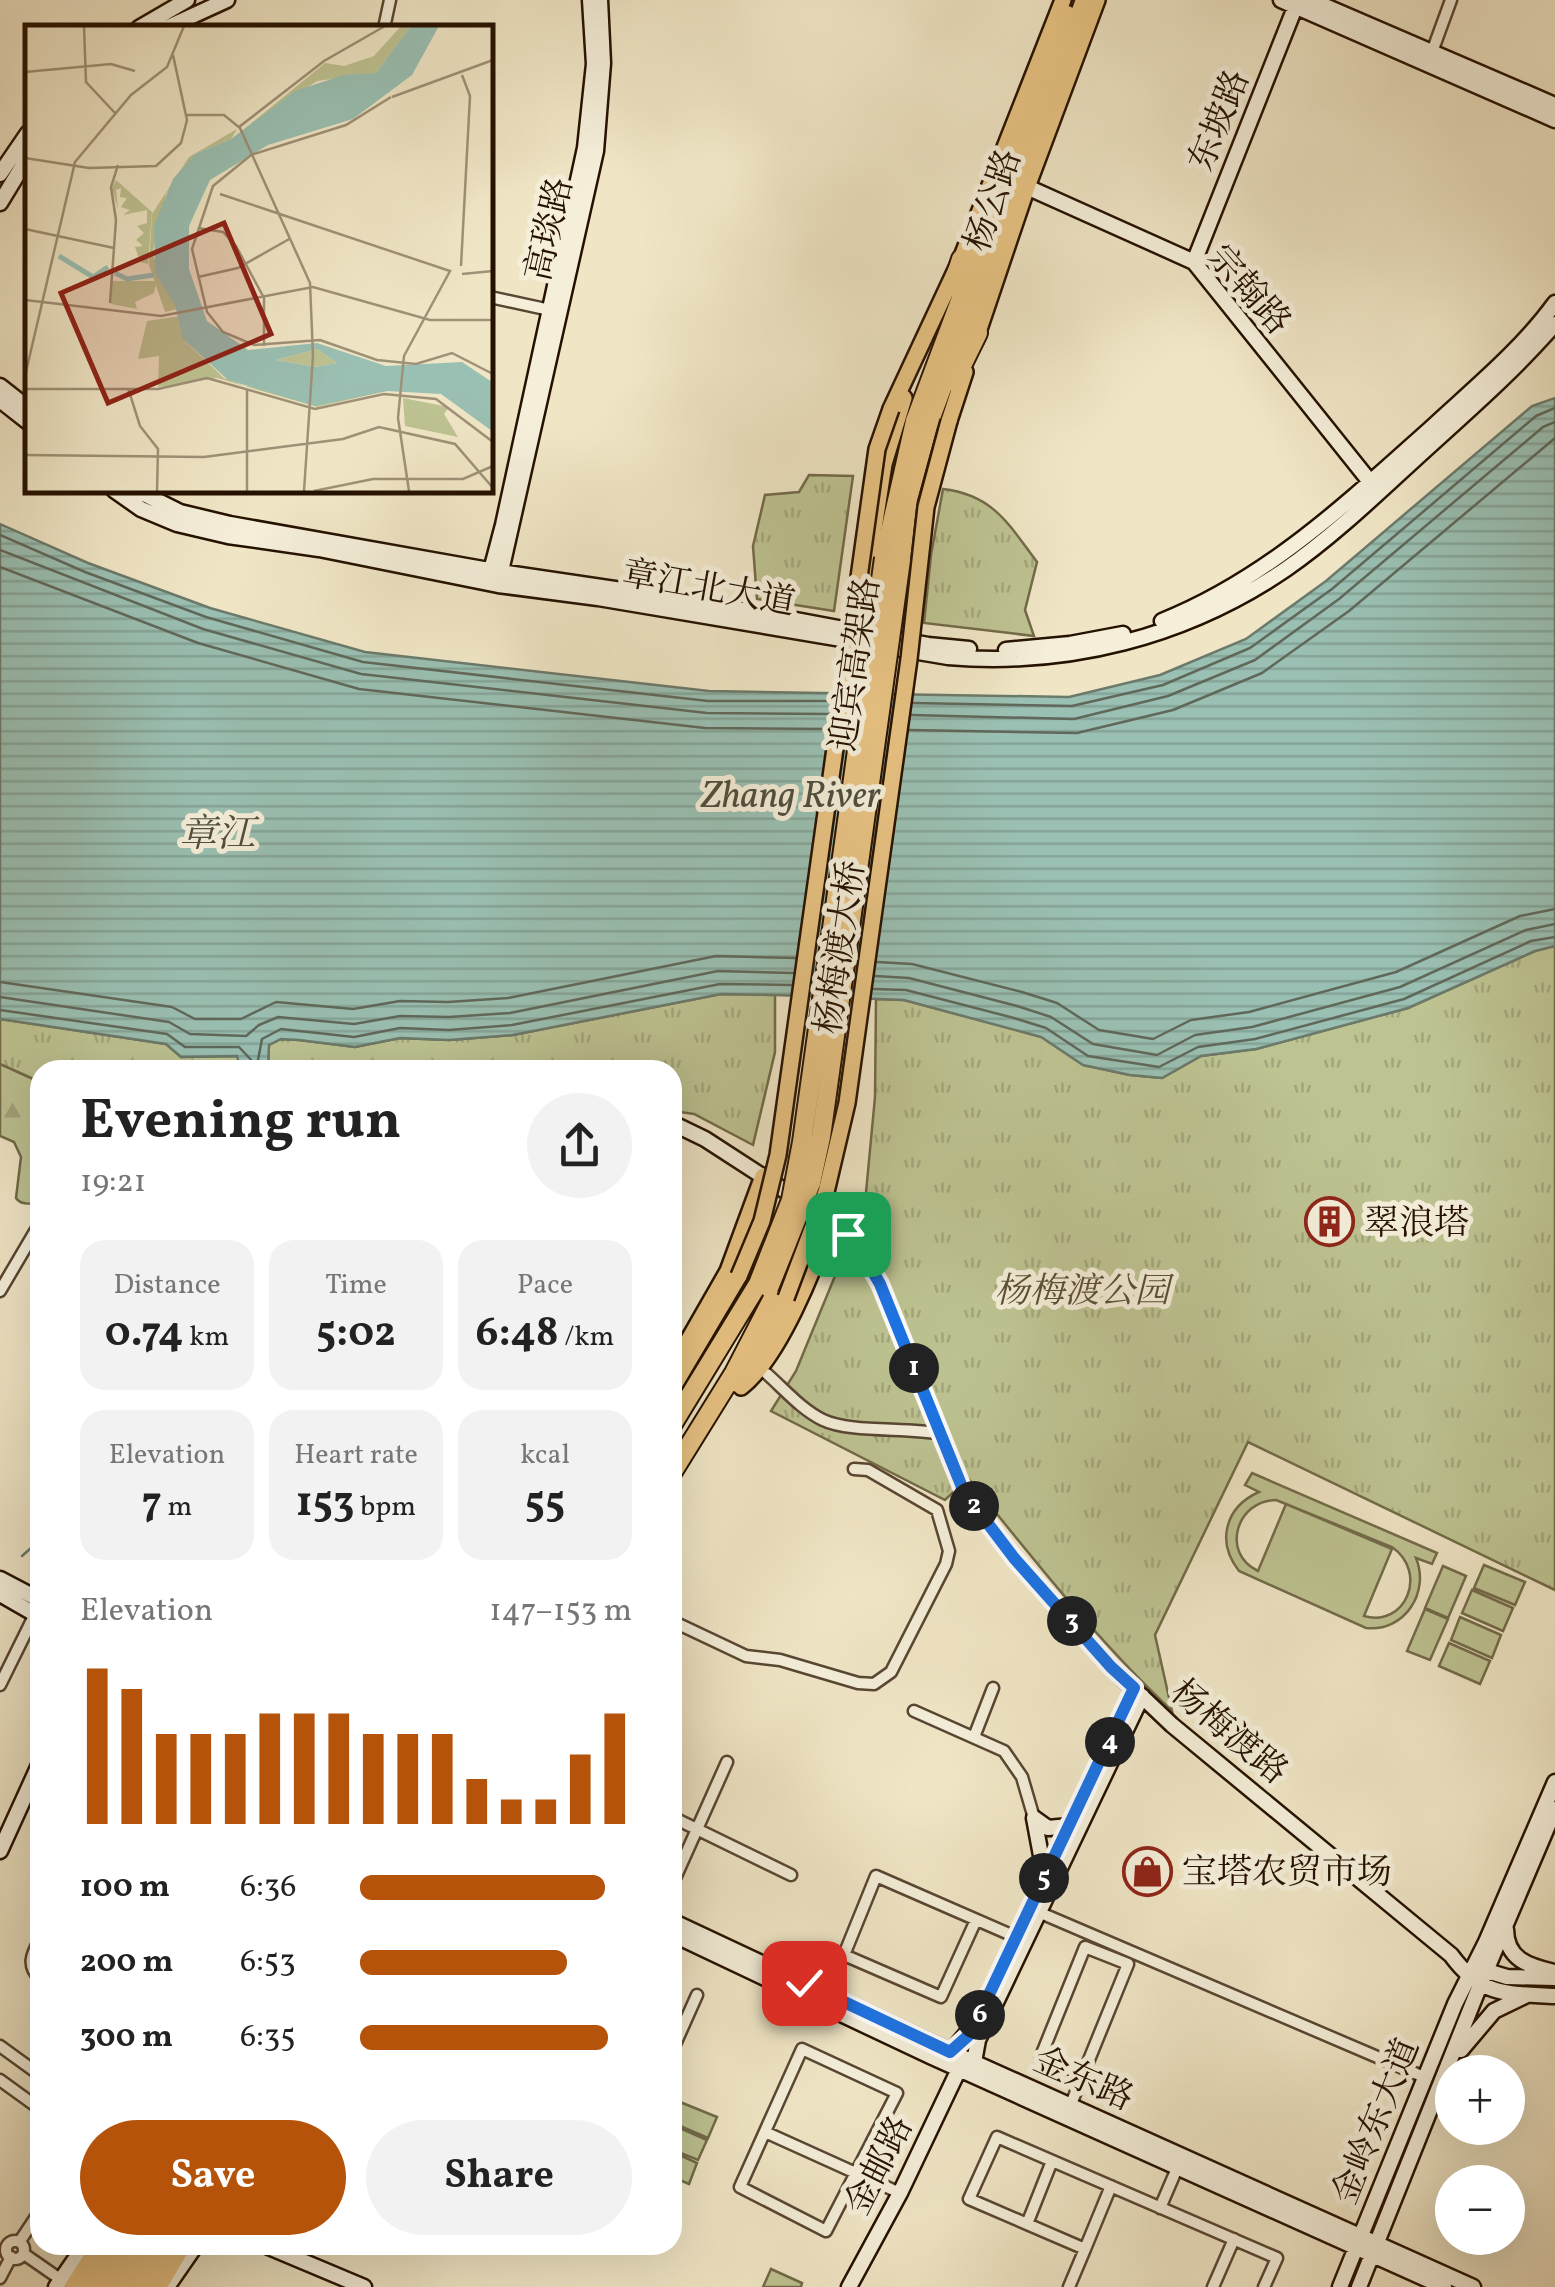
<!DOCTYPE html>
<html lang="en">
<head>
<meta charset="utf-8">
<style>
  :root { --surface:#fff; --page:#f2f2f2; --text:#222; --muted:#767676; --accent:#b45309 }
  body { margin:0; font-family:Vollkorn,"Noto Serif SC",serif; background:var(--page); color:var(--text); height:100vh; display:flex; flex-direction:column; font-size:38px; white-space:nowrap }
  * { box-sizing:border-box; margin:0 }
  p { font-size:32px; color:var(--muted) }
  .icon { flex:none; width:55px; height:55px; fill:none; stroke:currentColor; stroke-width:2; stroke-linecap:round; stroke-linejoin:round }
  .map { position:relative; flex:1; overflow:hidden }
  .panel { position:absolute; left:30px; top:1060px; width:652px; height:1195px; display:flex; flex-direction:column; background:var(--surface); border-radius:30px; box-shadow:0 10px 40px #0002 }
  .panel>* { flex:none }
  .buttons { position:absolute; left:1435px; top:2055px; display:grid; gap:20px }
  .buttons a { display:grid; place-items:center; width:90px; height:90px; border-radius:50%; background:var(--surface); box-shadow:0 10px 40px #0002; font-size:50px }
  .pin { position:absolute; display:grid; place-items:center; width:85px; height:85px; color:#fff; margin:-42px; border-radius:20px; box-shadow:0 5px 15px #0006 }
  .km { position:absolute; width:50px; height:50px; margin:-25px; border-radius:50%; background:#222; color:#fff; font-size:28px; line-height:50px; text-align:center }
  .round { display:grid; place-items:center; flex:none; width:105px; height:105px; border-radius:52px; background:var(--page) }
  .head { display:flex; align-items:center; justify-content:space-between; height:170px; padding:0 50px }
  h1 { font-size:55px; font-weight:700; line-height:75px }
  .stats { display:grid; grid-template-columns:repeat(3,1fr); gap:15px; height:170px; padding:10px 50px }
  .stats div { display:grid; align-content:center; border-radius:25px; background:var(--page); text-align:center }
  .stats b { font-size:42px; font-weight:700 }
  .stats small { font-size:28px; font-weight:400 }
  .stats p { font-size:28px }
  .chart { height:280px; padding:20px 50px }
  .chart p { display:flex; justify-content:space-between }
  .chart svg { width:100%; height:180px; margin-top:10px; stroke:var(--accent); stroke-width:6 }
  .cta { display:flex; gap:20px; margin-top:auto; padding:20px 50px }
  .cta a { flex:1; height:115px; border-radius:60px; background:var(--accent); color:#fff; font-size:40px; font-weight:700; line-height:115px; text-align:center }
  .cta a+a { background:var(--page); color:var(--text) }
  ul { padding:0 50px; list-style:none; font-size:32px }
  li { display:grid; grid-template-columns:160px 120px 1fr; align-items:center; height:75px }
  li i { height:25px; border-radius:12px; background:var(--accent) }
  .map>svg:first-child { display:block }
  .green { fill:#bec392; stroke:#726a49; stroke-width:2.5; fill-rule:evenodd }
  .forest { fill:url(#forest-firs); stroke:#726a49; stroke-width:2.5 }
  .park { fill:url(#park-tufts); stroke:#726a49; stroke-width:2.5 }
  .water { fill:url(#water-rules); stroke:#6b7a6b; stroke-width:2.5 }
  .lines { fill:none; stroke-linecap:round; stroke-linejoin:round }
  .shore { stroke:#60685a; stroke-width:2.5 }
  .stream { stroke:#6b7a6b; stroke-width:2.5 }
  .street-casing { stroke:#584632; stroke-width:15 }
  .secondary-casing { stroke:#251100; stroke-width:19 }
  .primary-casing { stroke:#251100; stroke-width:20 }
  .highway-casing { stroke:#251100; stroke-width:22 }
  .street { stroke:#f5efda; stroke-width:10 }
  .secondary { stroke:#f5efda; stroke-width:14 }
  .primary { stroke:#e8c383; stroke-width:15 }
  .highway { stroke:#e8c383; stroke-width:18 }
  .primary-bridge-casing { stroke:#251100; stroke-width:20; stroke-linecap:butt }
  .highway-bridge-casing { stroke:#251100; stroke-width:22; stroke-linecap:butt }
  .primary-bridge { stroke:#e8c383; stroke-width:15 }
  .highway-bridge { stroke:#e8c383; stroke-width:18 }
  .route-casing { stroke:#fff; stroke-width:20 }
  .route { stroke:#1a73e8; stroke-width:12 }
  .labels { text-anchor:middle; stroke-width:10; stroke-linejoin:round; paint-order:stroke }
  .street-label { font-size:35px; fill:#251100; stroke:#f5efda }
  .poi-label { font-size:35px; fill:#251100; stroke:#f5efda; text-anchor:start }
  .park-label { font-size:35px; font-style:italic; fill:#5b4f33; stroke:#f5efda }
  .water-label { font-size:38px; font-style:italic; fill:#4e4e3f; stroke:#f5efda }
  .inset-river { fill:none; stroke:#9ac0b3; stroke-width:5 }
  .inset-road { fill:none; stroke:#9f9177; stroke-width:2.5 }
  .view { fill:#8f2418; fill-opacity:0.15; stroke:#8f2418; stroke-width:5 }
  .inset-edge { fill:none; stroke:#251100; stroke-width:5 }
</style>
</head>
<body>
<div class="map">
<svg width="1555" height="2287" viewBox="0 0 1555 2287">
  <defs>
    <pattern id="forest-firs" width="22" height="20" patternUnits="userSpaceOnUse" patternTransform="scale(2.5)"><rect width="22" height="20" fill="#bec392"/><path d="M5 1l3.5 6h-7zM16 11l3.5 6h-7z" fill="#a3a67c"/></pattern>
    <pattern id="park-tufts" width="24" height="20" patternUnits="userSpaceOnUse" patternTransform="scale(2.5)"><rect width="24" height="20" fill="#bec392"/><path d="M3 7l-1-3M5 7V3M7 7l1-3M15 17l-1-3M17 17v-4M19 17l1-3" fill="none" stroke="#a3a67c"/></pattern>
    <pattern id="water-rules" width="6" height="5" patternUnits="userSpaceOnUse" patternTransform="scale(2.5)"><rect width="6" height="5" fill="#9ac0b3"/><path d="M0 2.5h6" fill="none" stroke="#85a498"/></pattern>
  </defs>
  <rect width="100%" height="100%" fill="#f0e6c6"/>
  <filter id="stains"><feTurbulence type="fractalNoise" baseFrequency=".002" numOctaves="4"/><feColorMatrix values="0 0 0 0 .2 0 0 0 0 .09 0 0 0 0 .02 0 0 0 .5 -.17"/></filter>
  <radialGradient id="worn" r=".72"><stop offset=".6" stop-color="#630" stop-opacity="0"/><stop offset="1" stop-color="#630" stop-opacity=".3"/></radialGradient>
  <path class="green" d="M1252 1473 1437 1553 1432 1564 1416 1558C1430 1592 1405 1632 1366 1628L1239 1571C1216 1542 1225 1507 1259 1492L1245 1485ZM1276 1500 1392 1547C1429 1573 1405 1628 1364 1616L1392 1549 1286 1504 1258 1571C1220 1553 1237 1500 1276 1500Z
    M1484 1565 1525 1582 1515 1605 1474 1588Z
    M1443 1566 1466 1576 1448 1618 1425 1608Z
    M1472 1590 1513 1608 1503 1631 1462 1613Z
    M1425 1609 1448 1619 1430 1660 1407 1651Z
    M1460 1617 1501 1635 1492 1658 1451 1640Z
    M1449 1643 1490 1661 1480 1684 1439 1666Z
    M680 2102 717 2117 708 2138 673 2123Z
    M673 2125 707 2140 698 2160 673 2150Z
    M673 2152 697 2163 689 2184 673 2177Z
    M771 2269 802 2283 801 2287H763Z"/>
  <path class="forest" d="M0 1064 40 1082V1202C32 1204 21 1206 16 1198L21 1157 14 1142 0 1136Z"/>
  <path class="park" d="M809 475 853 476 834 611 757 599 753 546 765 495 799 492Z
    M943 489C994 495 1009 525 1037 562L1025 610 1034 636 924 623 931 555Z
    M1555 946V1590L1248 1442 1155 1635 1172 1711C1097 1640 1033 1559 968 1478L945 1500 771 1411 796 1371 865 1203 875 1097 876 999 904 1000 1042 1037 1084 1065 1130 1075 1162 1078 1201 1056 1256 1049 1408 1008 1535 951Z
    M721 994 775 995V1052L753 1145 694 1114 673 1111 672 1070H245L268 1065 269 1045 280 1039 299 1040 355 1047 400 1038 449 1040 513 1035Z
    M0 1019 166 1044 181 1057 238 1056 241 1070H40V1082L0 1064Z"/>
  <path class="water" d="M1555 398V946L1535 951 1408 1008 1256 1049 1201 1056 1162 1078 1130 1075 1083 1065 1041 1037 904 1000 775 995 721 994 513 1035 449 1040 400 1038 355 1047 299 1040 281 1039 269 1045 268 1065 245 1070H241L237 1056 181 1057 166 1044 0 1019V524L88 563 210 608 365 652 709 691 1069 697 1160 675 1246 639 1326 581 1532 406Z"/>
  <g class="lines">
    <path class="shore" d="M0 535 85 572 206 617 363 662 708 701H832
      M0 550 203 629 361 674 707 713 830 714
      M0 567 198 643 359 689 705 728 828 729
      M913 703 1072 706 1163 685 1250 648 1332 589 1536 416 1555 408
      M911 715 1074 719 1168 696 1255 660 1339 599 1543 427 1555 422
      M909 730 1077 733 1173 710 1262 673 1349 611 1555 438
      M877 962 912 964 1022 992 1057 1003 1099 1030 1153 1039 1191 1020 1249 1012 1396 972 1520 916 1555 909
      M875 976 909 978 1017 1006 1051 1017 1093 1044 1157 1055 1195 1035 1252 1027 1400 987 1526 930 1555 924
      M0 982 172 1007 195 1019H241L276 1002 353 1009 400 1001 448 1002 508 998 716 956 796 958
      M873 989 906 990 1014 1018 1046 1028 1088 1056 1159 1067 1198 1047 1255 1039 1404 999 1531 941 1555 937
      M0 997 169 1022 190 1034 246 1036 259 1025 278 1017 354 1024 400 1016 449 1017 510 1013 718 971 793 973
      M0 1010 167 1034 185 1047H239L254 1063 258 1060 262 1039 281 1029 354 1037 400 1028 449 1030 512 1025 720 984 792 985"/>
    <path class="stream" d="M22 1556 40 1540"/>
    <defs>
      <path id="street" d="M384 28 390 0
        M1432 52 1451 0
        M490 297 550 310
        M0 1291 40 1223
        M767 1374C785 1390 802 1410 823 1420 850 1433 908 1427 941 1434
        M672 1621 746 1656 780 1660 858 1683 874 1684 891 1672 946 1564 949 1551 937 1510 868 1470 854 1469
        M0 1685 35 1614
        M914 1711 1004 1751 1022 1777 1034 1818
        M974 1737 993 1688
        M672 1817 791 1875
        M672 1885 727 1762
        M1036 1911 1424 2077
        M976 1920 941 1997 844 1955 876 1876 1016 1937
        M40 1939C32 1954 26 1965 40 1979
        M0 2046 40 2075
        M802 2049 897 2093 826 2231 740 2187Z
        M672 2051 697 1995
        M0 2080 40 2109
        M1071 2104 1128 1964 1085 1947 1041 2056 1083 2075
        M765 2132 900 2193
        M1160 2208 1178 2166
        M1027 2224 1052 2161
        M6 2250a9 9 0 1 1 18 0a9 9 0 1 1-18 0Z
        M20 2241 40 2211
        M1085 2249 1111 2186
        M24 2254 60 2279
        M0 2278 11 2257
        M1069 2287 1085 2249 969 2199 997 2137 1277 2258 1264 2287
        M1213 2287 1234 2239"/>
      <path id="secondary" d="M1281 0 1555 120
        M1311 0 1555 105
        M139 28 187 0
        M166 28 227 0
        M0 174 28 133
        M1027 187 1194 262 1375 488
        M0 203 28 157
        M1194 262 1298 0
        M0 386 28 408
        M0 400 28 422
        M114 490 141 509 177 524 228 536 319 549 498 585 598 598 948 657C1068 667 1186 637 1286 569 1335 535 1380 491 1424 451 1469 410 1515 370 1555 324
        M136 490 180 512 230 524 500 572 689 600 928 645 969 649
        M489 578 503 525 585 148 594 64 590 0
        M499 580 596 151 603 63 600 0
        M1162 621C1267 579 1347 503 1430 429 1473 389 1520 351 1555 303
        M1006 650 1070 644 1123 634
        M672 1123 705 1139 796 1198
        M823 1214 856 1242 867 1260 880 1284 964 1492 1014 1558 1111 1667 1172 1725 1451 1955C1482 1997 1506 1993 1555 1996
        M0 1579 40 1600
        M0 1594 40 1617
        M1034 1818 1045 1877
        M1034 1818 1048 1828 1069 1826
        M0 1851 40 1763
        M672 1921 951 2052 1473 2287
        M1506 1929C1506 1959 1528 1966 1554 1972
        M672 1934 932 2057 1444 2287
        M1477 1968 1507 1977 1555 1978
        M1461 2050 1494 2011 1527 1995
        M951 2052 976 2022 1135 1689
        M974 2062 978 2040 1142 1696
        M264 2245 364 2287
        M56 2287 85 2245
        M167 2287 196 2245
        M849 2287 900 2193 959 2069
        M1340 2287 1455 2004 1486 1942 1555 1782
        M1359 2287 1480 1985 1555 1809"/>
      <path id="primary" d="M975 341 1027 187 1097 0
        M891 409 961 259 1063 0
        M949 421 965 372
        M866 581 884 464 904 398
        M672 1369 728 1271 763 1176
        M736 1384 786 1298
        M741 1387C780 1357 815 1266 831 1220
        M672 1389 739 1276
        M141 2287 169 2245"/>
      <path id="highway" d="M952 287 961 259
        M954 382 978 333
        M884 558 915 421 1067 15
        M901 560 908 499 928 426 1085 0
        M672 1425 758 1284
        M672 1473 734 1373 776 1292
        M74 2287 101 2245
        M92 2287 117 2245
        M109 2287 136 2245
        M125 2287 151 2245
        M157 2287 182 2245"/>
    </defs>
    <use href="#street" class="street-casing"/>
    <use href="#secondary" class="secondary-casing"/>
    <use href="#primary" class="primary-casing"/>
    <use href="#highway" class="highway-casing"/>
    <use href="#street" class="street"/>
    <use href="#secondary" class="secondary"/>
    <use href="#primary" class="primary"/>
    <use href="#highway" class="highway"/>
    <defs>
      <path id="primary-bridge" d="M739 1276 762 1221 778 1155 877 449 891 409
        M786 1298 826 1192 847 1103 909 659 926 507 949 421"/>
      <path id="highway-bridge" d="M758 1284 791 1200 802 1142 884 558
        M769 1288 811 1183 821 1137 901 560"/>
    </defs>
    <use href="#primary-bridge" class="primary-bridge-casing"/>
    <use href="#highway-bridge" class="highway-bridge-casing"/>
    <use href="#primary-bridge" class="primary-bridge"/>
    <use href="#highway-bridge" class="highway-bridge"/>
  </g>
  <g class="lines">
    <defs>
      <path id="route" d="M804 1983 950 2052 969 2035 976 2022 1134 1688 1111 1667 1014 1558 964 1492 880 1284 856 1242 848 1234"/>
    </defs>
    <use href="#route" class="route-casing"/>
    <use href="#route" class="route"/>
  </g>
  <defs>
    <symbol id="building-ring" viewBox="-11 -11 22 22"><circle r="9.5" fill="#f5efda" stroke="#8f2418" stroke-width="1.5"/><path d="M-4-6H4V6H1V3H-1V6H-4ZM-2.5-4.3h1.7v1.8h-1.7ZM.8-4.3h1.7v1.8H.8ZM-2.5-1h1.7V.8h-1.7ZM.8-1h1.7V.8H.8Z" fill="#8f2418"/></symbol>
    <symbol id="shop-ring" viewBox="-11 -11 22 22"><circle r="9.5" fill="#f5efda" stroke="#8f2418" stroke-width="1.5"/><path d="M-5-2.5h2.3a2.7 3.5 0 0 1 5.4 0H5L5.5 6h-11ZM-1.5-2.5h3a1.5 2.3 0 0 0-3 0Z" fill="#8f2418"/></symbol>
  </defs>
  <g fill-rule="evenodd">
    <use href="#building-ring" x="1302" y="1194" width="55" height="55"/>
    <use href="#shop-ring" x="1120" y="1844" width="55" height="55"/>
  </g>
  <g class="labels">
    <g class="street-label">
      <text transform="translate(1218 120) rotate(-68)" y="12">东坡路</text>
      <text transform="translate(992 200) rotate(-71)" y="12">杨公路</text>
      <text transform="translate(548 229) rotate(-77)" y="12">高琰路</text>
      <text transform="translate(1250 289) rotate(49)" y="12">宗翰路</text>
      <text transform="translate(709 587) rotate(10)" y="12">章江北大道</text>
      <text transform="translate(854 664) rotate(-82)" y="12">迎宾高架路</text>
      <text transform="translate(839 947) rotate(-82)" y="12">杨梅渡大桥</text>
      <text transform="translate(1230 1731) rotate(40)" y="12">杨梅渡路</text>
      <text transform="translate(1084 2078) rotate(24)" y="12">金东路</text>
      <text transform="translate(1375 2121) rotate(-68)" y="12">金岭东大道</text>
      <text transform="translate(878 2165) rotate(-63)" y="12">金邮路</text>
    </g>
    <g class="poi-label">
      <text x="1364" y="1234">翠浪塔</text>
      <text x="1182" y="1883">宝塔农贸市场</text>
    </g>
    <g class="park-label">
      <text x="1082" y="1302">杨梅渡公园</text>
    </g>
    <g class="water-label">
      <text x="791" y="807">Zhang River</text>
      <text x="217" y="846">章江</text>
    </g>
  </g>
  <g transform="translate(25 25)">
    <rect width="468" height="468" fill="#f0e6c6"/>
    <path d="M91 155 127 187 123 239 115 237 110 222 118 221 111 215 119 208 112 201 122 198V185L98 190 105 185 96 182 102 173 95 172 96 163 91 165 93 184 87 163Z" fill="#bec392"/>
    <path d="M292 324 312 338 290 342 251 335Z" fill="#bec392"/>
    <path d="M376 1H386L351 48 292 56 218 105 300 38 319 41 349 31ZM212 104 206 114 170 129 141 169 127 229 152 284 140 287 124 240 127 189 164 132ZM87 256H129L131 258 129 268 110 277 112 284 86 279ZM155 291 160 316 199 353 220 361 362 366 292 382 192 353 133 362 134 331 113 334 122 296ZM378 373 424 382 419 389 433 412 380 401Z" fill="#bec392"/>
    <path d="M386 1H414L387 50 328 94 243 120 185 155 164 201V244L182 296 223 325 292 318 361 341 437 337 467 357V406L416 369 362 366 290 381 203 355 158 314 150 280 130 248 129 201 148 154 170 129 206 114 270 66 319 50 351 48ZM292 324 312 338 290 342 251 335Z" fill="#9ac0b3" fill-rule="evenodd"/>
    <path class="inset-river" d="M34 231 68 252 83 242M90 248 102 254 129 250"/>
    <path class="inset-road" d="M59 1 61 57 90 88M0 47 86 39 110 46M366 72 321 100 226 130 188 161 167 224 182 287 198 307 229 320 295 315 352 335 391 339 427 328 468 349M367 72 468 35M162 90H199L215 103 285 258 288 331 279 466M214 102 299 36 360 1M0 133 64 143 131 141 156 118 162 95 148 30M195 169 425 246 379 331 373 393 384 466M173 203 198 207 211 221 239 273V321M0 204 89 223M436 241 445 71 437 50M437 249 468 246M173 252 213 243 266 213M0 275 136 291 288 262 405 295H468M85 278 91 195 86 162 93 140M0 351 50 137 106 70 142 42 159 1M103 363 115 401 133 424 132 466M0 364H133L182 353 290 384 359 369 411 374 468 417M0 430 179 432 318 414 354 402 430 419 468 463M222 466V364M289 466 348 454H438L468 441"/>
    <path class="view" d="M199 198 246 309 83 378 36 268Z"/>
    <rect width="468" height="468" class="inset-edge"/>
  </g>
  <rect width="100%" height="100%" filter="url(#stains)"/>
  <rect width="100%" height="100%" fill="url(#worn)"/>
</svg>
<div class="buttons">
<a>+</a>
<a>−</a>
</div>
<div class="pin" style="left:848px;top:1234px;background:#1e9e55"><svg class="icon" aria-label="arrive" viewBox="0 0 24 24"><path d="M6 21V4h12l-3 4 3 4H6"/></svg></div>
<div class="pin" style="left:804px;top:1983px;background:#d93025"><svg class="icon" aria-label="check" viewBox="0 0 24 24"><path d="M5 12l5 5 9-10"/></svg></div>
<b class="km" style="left:914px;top:1368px">1</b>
<b class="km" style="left:974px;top:1506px">2</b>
<b class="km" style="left:1072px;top:1621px">3</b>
<b class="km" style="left:1110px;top:1742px">4</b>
<b class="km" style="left:1044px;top:1878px">5</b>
<b class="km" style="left:980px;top:2015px">6</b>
<section class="panel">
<div class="head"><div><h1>Evening run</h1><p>19:21</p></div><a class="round"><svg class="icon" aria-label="share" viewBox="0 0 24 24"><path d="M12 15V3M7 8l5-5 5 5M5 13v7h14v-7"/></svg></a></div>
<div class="stats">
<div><p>Distance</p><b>0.74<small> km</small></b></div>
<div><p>Time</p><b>5:02</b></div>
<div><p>Pace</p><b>6:48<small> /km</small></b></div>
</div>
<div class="stats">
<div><p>Elevation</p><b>7<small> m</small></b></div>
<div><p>Heart rate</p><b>153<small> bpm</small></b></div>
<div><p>kcal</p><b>55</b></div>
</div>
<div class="chart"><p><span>Elevation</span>147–153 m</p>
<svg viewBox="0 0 160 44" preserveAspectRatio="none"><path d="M5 44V6M15 44V11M25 44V22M35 44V22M45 44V22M55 44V17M65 44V17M75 44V17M85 44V22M95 44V22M105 44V22M115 44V33M125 44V38M135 44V38M145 44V27M155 44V17"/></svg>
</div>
<ul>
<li><b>100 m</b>6:36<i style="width:90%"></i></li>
<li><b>200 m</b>6:53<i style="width:76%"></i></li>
<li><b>300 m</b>6:35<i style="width:91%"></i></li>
</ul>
<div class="cta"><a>Save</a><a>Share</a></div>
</section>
</div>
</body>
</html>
